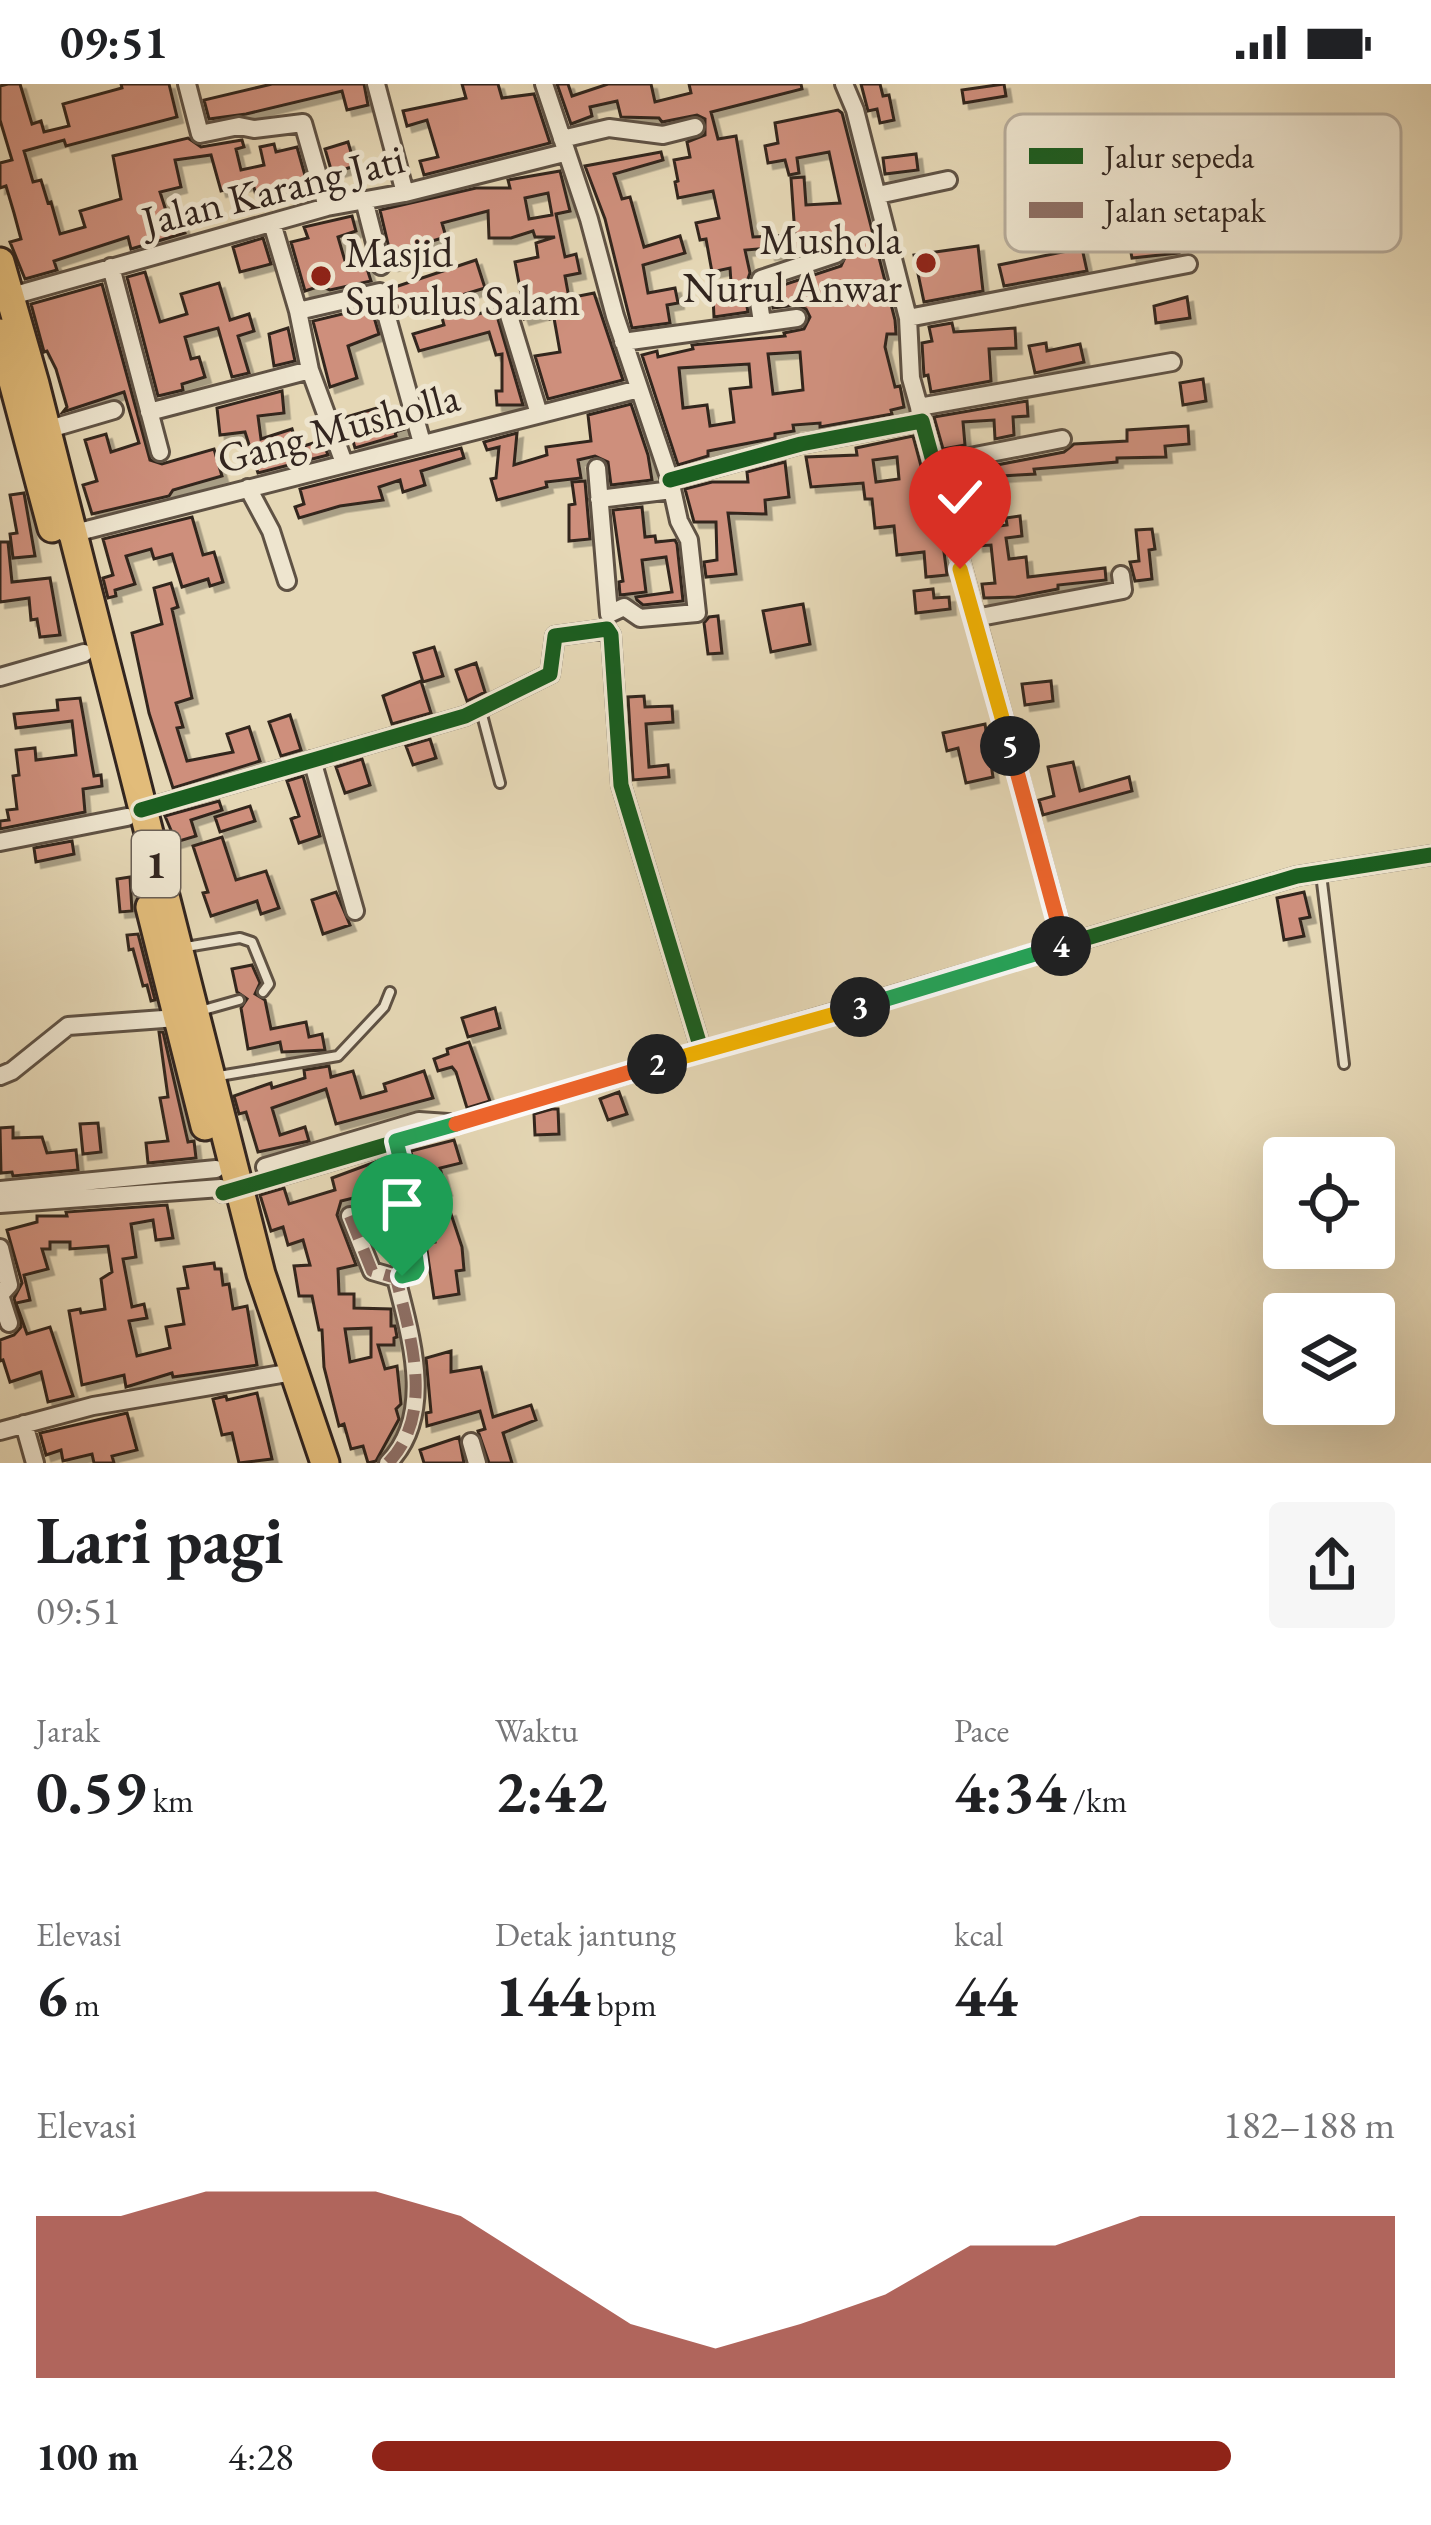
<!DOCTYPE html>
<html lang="id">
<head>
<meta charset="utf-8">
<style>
  :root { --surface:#fff; --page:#f6f6f6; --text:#202124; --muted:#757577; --accent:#8f2418 }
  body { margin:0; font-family:"EB Garamond",serif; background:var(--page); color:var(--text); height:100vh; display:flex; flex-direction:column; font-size:45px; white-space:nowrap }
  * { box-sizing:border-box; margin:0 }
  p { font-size:39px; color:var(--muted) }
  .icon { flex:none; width:66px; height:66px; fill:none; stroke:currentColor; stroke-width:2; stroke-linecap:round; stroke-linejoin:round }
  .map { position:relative; height:1379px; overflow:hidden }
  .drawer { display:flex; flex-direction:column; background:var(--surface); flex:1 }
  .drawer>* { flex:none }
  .controls { position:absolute; left:1263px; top:1053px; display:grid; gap:24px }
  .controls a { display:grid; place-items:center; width:132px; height:132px; border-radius:12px; background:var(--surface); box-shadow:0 12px 48px #0002; font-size:60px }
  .pin { position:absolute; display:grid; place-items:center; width:102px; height:102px; color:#fff; margin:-123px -51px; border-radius:50% 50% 50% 0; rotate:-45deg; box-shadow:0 0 12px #0007 }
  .pin .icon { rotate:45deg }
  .km { position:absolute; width:60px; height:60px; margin:-30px; border-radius:50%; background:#222; color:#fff; font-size:33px; line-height:60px; text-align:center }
  .round { display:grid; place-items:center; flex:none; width:126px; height:126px; border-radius:12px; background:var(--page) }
  .headline { display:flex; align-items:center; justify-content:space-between; height:204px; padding:0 36px }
  h1 { font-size:66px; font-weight:700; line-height:90px }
  .figures { display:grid; grid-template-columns:repeat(3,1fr); gap:18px; height:204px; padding:12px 36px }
  .figures div { display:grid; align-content:center }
  .figures b { font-size:60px; font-weight:700 }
  .figures small { font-size:33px; font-weight:400 }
  .figures p { font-size:33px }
  .chart { height:336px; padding:24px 36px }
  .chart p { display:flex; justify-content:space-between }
  .chart svg { width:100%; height:216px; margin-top:12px; fill:var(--accent); opacity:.7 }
  ul { padding:0 36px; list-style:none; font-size:39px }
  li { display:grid; grid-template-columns:192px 144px 1fr; align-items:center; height:90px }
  li i { height:30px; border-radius:15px; background:var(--accent) }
  .status { display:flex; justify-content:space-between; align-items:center; height:84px; padding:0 60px; background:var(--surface); direction:ltr }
  .status svg { height:33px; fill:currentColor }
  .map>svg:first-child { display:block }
  .building { fill:#ce8f7c; stroke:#32251f; stroke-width:3; fill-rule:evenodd; filter:url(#shadow) }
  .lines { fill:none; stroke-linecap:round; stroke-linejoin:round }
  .service-casing { stroke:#5f5244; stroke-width:14 }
  .minor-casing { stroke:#5f5244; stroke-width:22 }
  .trunk-casing { stroke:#32251f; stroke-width:33 }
  .service { stroke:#eee5cf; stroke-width:8 }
  .minor { stroke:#eee5cf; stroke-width:16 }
  .trunk { stroke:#e2bc7a; stroke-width:27 }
  .quiet { stroke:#8d6e63; stroke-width:12; stroke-dasharray:24 12; stroke-linecap:butt }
  .cycleway-casing { stroke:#eee5cf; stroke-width:22 }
  .cycleway { stroke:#1b5e20; stroke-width:15 }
  .split-1-casing { stroke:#fff; stroke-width:24 }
  .split-2-casing { stroke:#fff; stroke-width:24 }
  .split-3-casing { stroke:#fff; stroke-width:24 }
  .split-4-casing { stroke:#fff; stroke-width:24 }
  .split-5-casing { stroke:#fff; stroke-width:24 }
  .split-6-casing { stroke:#fff; stroke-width:24 }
  .split-1 { stroke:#22a559; stroke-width:15 }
  .split-2 { stroke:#f0652b; stroke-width:15 }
  .split-3 { stroke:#f5b400; stroke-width:15 }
  .split-4 { stroke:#22a559; stroke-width:15 }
  .split-5 { stroke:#f0652b; stroke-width:15 }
  .split-6 { stroke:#f5b400; stroke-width:15 }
  .poi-dot { fill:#8f2418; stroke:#eee5cf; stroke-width:4.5 }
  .labels { text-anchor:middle; stroke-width:10; stroke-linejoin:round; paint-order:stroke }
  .shield { fill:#eee5cf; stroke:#6a5f54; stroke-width:3 }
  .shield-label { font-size:39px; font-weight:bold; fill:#32251f }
  .street-label { font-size:42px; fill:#32251f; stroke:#eee5cf }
  .poi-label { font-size:42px; fill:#32251f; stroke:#eee5cf; text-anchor:end }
  .key { fill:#eee5cf; stroke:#b6ab9a; stroke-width:3 }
  .key-label { font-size:33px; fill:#32251f }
</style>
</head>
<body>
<div class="status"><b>09:51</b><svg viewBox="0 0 49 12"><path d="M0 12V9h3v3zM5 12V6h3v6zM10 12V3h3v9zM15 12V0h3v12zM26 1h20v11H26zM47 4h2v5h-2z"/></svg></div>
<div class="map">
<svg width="1431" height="1379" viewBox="0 0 1431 1379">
  <defs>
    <filter id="shadow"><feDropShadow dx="5.5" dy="5.5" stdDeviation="0" flood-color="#0004"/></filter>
  </defs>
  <rect width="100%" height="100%" fill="#e5d7b5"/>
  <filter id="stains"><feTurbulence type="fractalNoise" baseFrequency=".00167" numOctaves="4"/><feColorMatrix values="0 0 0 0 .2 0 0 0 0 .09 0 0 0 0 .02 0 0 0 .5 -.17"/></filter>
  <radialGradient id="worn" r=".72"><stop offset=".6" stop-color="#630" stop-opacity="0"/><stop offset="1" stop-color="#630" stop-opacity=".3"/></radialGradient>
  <path class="building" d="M8 0H20L32 40 41 37 44 48 69 42 63 20 122 4 121 0H169L177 33 66 62 64 56 24 67 33 98 41 96 48 119 51 118 60 150 85 143 80 127 121 115 113 72 188 54 201 63 242 56 244 63 236 65 241 86 264 81 260 63 274 60 276 68 297 63 308 102 256 112 253 99 221 107 211 71 175 76 181 103 160 108 167 130 178 126 185 149 131 165 128 153 54 177 57 186 25 195 10 158 21 155 14 129 6 102 0 104V79L12 76 0 36V2Z
    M272 0H364L368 21 347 26 342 7 246 30 209 35 204 16Z
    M462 0H498L502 14 534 10 550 59 424 91 420 77 438 73 427 36 407 42 403 27 466 14Z
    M557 0H568L572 12 608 0H651L655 18 691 9 689 0H801L802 5 711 28 718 55 736 52 753 153 795 151 791 94 804 93 806 121 840 119 829 68 797 74 799 89 789 91 785 76 768 79 765 62 778 59 775 39 838 26 842 29 895 236 896 250H887L885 263 895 303 900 302 904 323 891 326 892 330 820 343V339L793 341 794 347 775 350V354L708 367V372L678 381 642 271 657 267 658 273 693 265 692 261 785 252 784 249 804 245 810 233 806 225 796 221 773 224 771 205 841 182 848 167 837 157 789 172V168L770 170V164L745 166 750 189 744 206 748 228 714 233 713 213 732 212 730 184 712 188 706 155 700 156 696 139 719 134 713 107 678 114 675 98 678 97 674 76 690 73 687 58 705 51V35L697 31 662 38 659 34 621 33 617 17 590 23 592 32 571 40ZM800 268 803 306 773 310 768 270ZM749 280 751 303 730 305 734 338 710 342 707 321 683 324 679 284Z
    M861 0H880L883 12 889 11 894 36 880 39 877 25 868 27Z
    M1004 0 1006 12 964 19 962 6Z
    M348 58 355 82 332 89 325 65Z
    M661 68 663 76 614 90 622 115 630 113 644 163 680 152 685 169 643 181 648 209 675 204 678 219 667 221 670 239 632 244 605 135 585 82Z
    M916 70 918 86 885 90 883 74Z
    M560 87 570 127 556 130 565 173 576 170 580 189 565 192 569 214 594 209 623 296 548 315 535 272 560 268 554 234 550 235 549 228 524 235 517 217 522 215 515 178 538 173 536 159 555 153H535L533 147 511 154H489L488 127 442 139 446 153 411 163 414 175 393 181 380 126 476 104H510L508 96ZM548 109 552 131 529 135 525 114Z
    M352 132 356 147 338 153 345 177 363 172 371 197 330 206 320 202 305 207 291 158 308 154 304 143Z
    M1176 150 1179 169 1132 174 1129 158Z
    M263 154 271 180 240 188 233 163Z
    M978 162 983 207 924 218 914 171Z
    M1082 164 1087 187 1004 202 999 181Z
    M476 176 485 204 465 210 472 232 495 225 523 321H497L496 307H502V270L496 271 489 248 419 267 413 250 444 241 437 215 398 226 392 204Z
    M145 188 160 238 187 230 181 210 219 199 230 236 249 230 254 247 238 252 249 289 232 293 218 244 185 253 191 275 199 273 205 293 182 300 183 306 158 312 127 193Z
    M102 200 150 376 162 380 214 365 222 392 173 406 169 412 92 430 83 401 97 397 85 356 106 350 111 368 139 359 124 308 63 328 67 323 56 285 47 267 44 268 31 220Z
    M1187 213 1190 234 1156 239 1154 222Z
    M371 223 379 250 348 262 357 294 330 303 313 237Z
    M952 239 954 248 1015 244 1016 264 989 265 991 297 931 308 928 291 924 292 922 259 932 257 929 243Z
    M288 244 295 277 274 282 269 250Z
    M1046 259 1047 267 1080 260 1084 278 1035 289 1029 262Z
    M1203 295 1206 317 1183 321 1180 299Z
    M282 307 284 329 258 332 261 355 292 345 298 364 322 356 328 371 258 389 245 348 220 351 217 324Z
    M1027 317 1028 332 1013 333 1014 351 995 355 994 336 963 338 965 361 943 365 934 333Z
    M631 320 648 371 652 396 611 401 608 378 595 372 578 376 581 394 546 398 547 403 497 416 491 395 496 394 499 363 487 366 484 358 517 349 514 381 547 371 546 363 591 357 588 331Z
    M387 321 389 328 399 325 405 345 395 348 396 352 355 364 346 333Z
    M1188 342 1189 360 1165 362 1166 373 1117 374V378L1034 385 1035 390 1002 392V396L986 397V400L953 401 950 390 1064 368 1074 360 1127 357V346Z
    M913 352 944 468 947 491 926 493 924 468 897 471 894 442 875 444 872 415H865L863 399 811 403 806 373 857 371 856 364ZM897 373 899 395 876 398 873 376Z
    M461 364 464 374 421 387 425 401 403 408 400 396 379 403 383 416 340 422 299 434 295 423 304 420 300 405Z
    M785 378 789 413 765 416 766 430 728 429 736 490 706 493 704 478 717 476 716 438H694L685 405 712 398H748L747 388Z
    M585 397 590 455 569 457V421L575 420 572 398Z
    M24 409 35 472 13 474 10 450 17 449 10 411Z
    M642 423 645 453 655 452 656 458 675 456 677 460 683 517 643 521 637 516 636 513 672 508 666 473 642 476 646 508 620 511 619 498 623 497 613 426Z
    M1020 432 1022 452 1006 454 1009 475 1026 473 1028 493 1105 484 1106 496 1058 501V505L1016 513 984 514 982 500 995 499 991 461 978 462 976 445 1007 441 1006 434Z
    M192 433 203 471 214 468 223 498 210 502 208 495 182 503 172 470 154 475 151 465 126 472 135 500 115 506 116 512 108 514 103 494 113 491 103 455Z
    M1152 445 1155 465 1149 466 1152 495 1135 497 1130 478 1139 477 1136 446Z
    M0 458H8L12 498 50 494 60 551 40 553 37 535 31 536 29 514 0 518Z
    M171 499 178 523 172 525 192 614 176 619 183 643 177 644 187 677 233 668 227 650 249 643 260 677 173 704 149 629 132 549 162 540 154 504Z
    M933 505 934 514 949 513 950 525 916 529 914 507Z
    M803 520 810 560 771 568 763 527Z
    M718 532 722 569 708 570 704 539 709 533Z
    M434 563 443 592 423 598 414 569Z
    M476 579 485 608 467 617 456 586Z
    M421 597 431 629 392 640 383 612Z
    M1051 597 1053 617 1025 621 1022 600Z
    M644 612 645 623 672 622 673 638 646 640 649 683 668 681 669 693 633 696 628 613Z
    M80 614 94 692 101 691 102 702 83 705 85 728 0 745V737L9 736 7 726 17 725 13 692 19 691 16 666 35 664 36 676 76 671 72 637 16 644 14 630 58 626 57 616Z
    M290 631 301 666 281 672 269 638Z
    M985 640 993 693 966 699 958 664 947 667 943 649Z
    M430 655 436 674 413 681 406 662Z
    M362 675 370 701 345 709 336 683Z
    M1073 678 1080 707 1129 693 1132 707 1043 731 1039 716 1054 712 1048 683Z
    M303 692 320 752 299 759 291 735 299 732 287 697Z
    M219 717 222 726 191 736 196 752 176 758 165 732Z
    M250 722 255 737 220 748 215 733Z
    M222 753 236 796 266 787 279 824 261 830 257 817 211 832 203 809 208 808 193 762Z
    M72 757 74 770 36 778 34 764Z
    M130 793 132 827 120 828 117 795Z
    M336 808 350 841 323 850 312 816Z
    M1304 808 1310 833 1300 835 1304 852 1284 856 1277 814Z
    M138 850 155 916 151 917 147 901 143 902 133 865 129 866 127 851Z
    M252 881 260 899 255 910 265 916 271 945 306 938 309 953 322 950 325 966 282 968 280 958 248 965 241 924 247 915 237 908 232 885Z
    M495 924 500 944 468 953 462 934Z
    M159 948H163L188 1058 194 1057 196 1074 148 1079 146 1059 168 1057 160 1014 168 1013Z
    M469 958 490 1017 467 1024 456 988 452 983 438 987 434 975 448 970 447 965Z
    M329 982 331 993 353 987 361 1014 386 1007 384 1000 424 987 433 1014 336 1040 326 1005 272 1024 280 1051 305 1043 309 1057 258 1068 246 1028 239 1030 234 1012 271 999 272 1004 305 994 304 986Z
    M619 1008 627 1030 608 1036 600 1015Z
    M552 1025H558L559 1050 535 1051 534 1030Z
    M98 1039 101 1068 83 1070 80 1040Z
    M13 1043V1054L42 1053 47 1069 76 1066 78 1086 13 1092 12 1088 1 1089 0 1044Z
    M454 1056 461 1079 440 1084 446 1106 425 1111 421 1097 416 1098 411 1067Z
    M386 1074 395 1127H391L386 1106 341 1117 337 1131 356 1181 338 1185 339 1210H354V1224L391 1225V1242H395L397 1253 394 1254V1261H378L385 1285 397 1282 401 1320 396 1325 399 1335 376 1377 368 1379 363 1362 351 1365 344 1340 339 1342 324 1283 322 1246H319L312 1212H299L294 1182 310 1181 303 1156 288 1161 283 1143 271 1147 260 1111 284 1104 289 1120 335 1106 332 1094ZM371 1244V1273L350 1278 345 1245Z
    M167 1121 173 1154 156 1156 153 1136 131 1140 136 1173 123 1175 132 1223 144 1220 147 1234 129 1237 137 1272 170 1264 166 1243 184 1240 178 1205 188 1204 184 1183 214 1179 215 1185H221L223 1201 229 1200 233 1225 247 1222 257 1281 173 1293 172 1289 126 1303 124 1291 82 1301 69 1227 80 1225 81 1229 105 1225 101 1195 112 1188 108 1162 70 1165V1158H50V1165H42L48 1185 24 1191 30 1216 16 1219 27 1250 50 1243 73 1312 48 1318 41 1288 10 1298 3 1276 0 1277V1256L14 1251 21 1243 14 1214 22 1199 7 1146 37 1138V1132H67L66 1128Z
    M450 1127 462 1163 464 1186 456 1187 459 1210 434 1214 426 1160 435 1158 429 1133Z
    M396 1136 403 1179 396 1181 391 1179 387 1160 376 1162 367 1140Z
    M451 1267V1288L481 1283 493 1333 531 1321 536 1336 503 1349 512 1379H489L478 1347 485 1345 480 1327 427 1342 426 1329 431 1328 426 1274Z
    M257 1309 272 1375 239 1379 232 1349 222 1351 213 1315 226 1312 227 1316Z
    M127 1329 137 1366 112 1372 114 1379H94L92 1370 63 1377 61 1366 46 1371 40 1349Z
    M459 1353 464 1379H424L420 1366Z"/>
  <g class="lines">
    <defs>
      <path id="service" d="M481 627 500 699
        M1321 790 1344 980
        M186 863 240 854 252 858 269 900 263 908
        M200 927 239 916
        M219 992 338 972 384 923 390 908"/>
      <path id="minor" d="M187 0 200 50 239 42 254 45 303 39 327 123
        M376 0 405 109
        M544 0 589 135 615 232 670 396 679 437 689 456 697 529 640 534 624 523 609 530 597 384
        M844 0 855 26 908 234
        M562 55 609 44 663 51 695 43
        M878 111 948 96
        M364 116 381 182
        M272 139 298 227 310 286 344 379
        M111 183 160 368
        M1 215 327 123 405 109 564 69
        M507 225 539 330
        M298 227 380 208 422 359
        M762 238 757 205 761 195 836 170
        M623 258 797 234
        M919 323 911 294 908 234 1188 180
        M149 328 310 286
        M920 330 919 323 1172 278
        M46 346 114 326
        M934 380 1062 355
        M670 396 801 360 922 337 1065 861
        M248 404 271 447 287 497
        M599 415 672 406
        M67 451 639 305
        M975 534 1123 506 1121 491
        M0 593 84 569
        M312 676 355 827
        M141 726 465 632 550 590 555 552 607 545 611 551 621 701 702 968
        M0 758 127 733
        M0 992 12 987 68 942 177 934
        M265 1083 419 1037 448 1039
        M0 1106 216 1085
        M223 1109 1297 792 1431 771
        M0 1120 221 1104
        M350 1132 372 1187 396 1194
        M0 1164 9 1201 0 1211 9 1239
        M24 1340 35 1379
        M0 1347 93 1322 293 1288
        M471 1358 477 1379
        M388 1379C436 1330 410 1251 396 1194L414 1189 417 1184 396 1057"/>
      <path id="trunk" d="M0 178 35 300 261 1190 325 1379
        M0 249 52 444
        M150 823 205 1042"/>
    </defs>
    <use href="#service" class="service-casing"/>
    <use href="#minor" class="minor-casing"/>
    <use href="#trunk" class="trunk-casing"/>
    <use href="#service" class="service"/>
    <use href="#minor" class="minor"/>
    <use href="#trunk" class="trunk"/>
    <path class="quiet" d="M350 1132 372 1187 396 1194
      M388 1379C436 1330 410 1251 396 1194L414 1189 417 1184 396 1057"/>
    <defs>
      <path id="cycleway" d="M670 396 801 360 922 337 1065 861
        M141 726 465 632 550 590 555 552 607 545 611 551 621 701 702 968
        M223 1109 1297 792 1431 771"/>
    </defs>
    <use href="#cycleway" class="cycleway-casing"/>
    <use href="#cycleway" class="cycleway"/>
  </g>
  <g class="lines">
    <defs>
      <path id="split-1" d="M402 1192 414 1189 417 1184 405 1093 396 1057 456 1040"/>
      <path id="split-2" d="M456 1040 657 980"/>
      <path id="split-3" d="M657 980 860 923"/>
      <path id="split-4" d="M860 923 1061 862"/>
      <path id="split-5" d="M1010 662 1064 861 1061 862"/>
      <path id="split-6" d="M960 485 1010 662"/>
    </defs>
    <use href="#split-1" class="split-1-casing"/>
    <use href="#split-2" class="split-2-casing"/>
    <use href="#split-3" class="split-3-casing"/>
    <use href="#split-4" class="split-4-casing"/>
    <use href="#split-5" class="split-5-casing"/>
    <use href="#split-6" class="split-6-casing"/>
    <use href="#split-1" class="split-1"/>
    <use href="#split-2" class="split-2"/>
    <use href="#split-3" class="split-3"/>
    <use href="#split-4" class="split-4"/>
    <use href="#split-5" class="split-5"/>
    <use href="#split-6" class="split-6"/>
  </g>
  <g class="poi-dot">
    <circle cx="926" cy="179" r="12"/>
    <circle cx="321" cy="192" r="12"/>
  </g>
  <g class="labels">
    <rect class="shield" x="132" y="747" width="48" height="66" rx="9"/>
    <g class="shield-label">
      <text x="156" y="794">1</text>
    </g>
    <g class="street-label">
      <text transform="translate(273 105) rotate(-14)" y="15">Jalan Karang Jati</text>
      <text transform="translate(338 343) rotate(-15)" y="15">Gang Musholla</text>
    </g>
    <g class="poi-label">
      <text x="902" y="170">Mushola<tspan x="902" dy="48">Nurul Anwar</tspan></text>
      <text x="345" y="183" text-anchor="start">Masjid<tspan x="345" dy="48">Subulus Salam</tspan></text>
    </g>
  </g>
  <rect x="1005" y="30" width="396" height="138" rx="18" class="key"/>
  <rect x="1029" y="64" width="54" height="16" fill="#1b5e20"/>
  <rect x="1029" y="118" width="54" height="16" fill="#8d6e63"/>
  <g class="key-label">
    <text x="1104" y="84">Jalur sepeda</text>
    <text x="1104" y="138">Jalan setapak</text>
  </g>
  <rect width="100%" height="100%" filter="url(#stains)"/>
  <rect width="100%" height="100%" fill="url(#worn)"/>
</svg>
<div class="controls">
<a><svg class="icon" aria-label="locate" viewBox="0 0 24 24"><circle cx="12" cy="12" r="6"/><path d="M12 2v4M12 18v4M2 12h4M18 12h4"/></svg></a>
<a><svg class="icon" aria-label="layers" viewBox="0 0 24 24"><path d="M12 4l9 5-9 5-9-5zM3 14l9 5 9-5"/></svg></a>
</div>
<div class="pin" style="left:402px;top:1192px;background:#1e9e55"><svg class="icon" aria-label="arrive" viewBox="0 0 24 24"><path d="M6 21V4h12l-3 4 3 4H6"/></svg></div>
<div class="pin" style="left:960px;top:485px;background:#d93025"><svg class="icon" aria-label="check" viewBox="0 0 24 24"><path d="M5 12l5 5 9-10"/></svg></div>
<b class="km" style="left:657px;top:980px">2</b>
<b class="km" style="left:860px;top:923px">3</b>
<b class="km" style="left:1061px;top:862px">4</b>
<b class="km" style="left:1010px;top:662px">5</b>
</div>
<section class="drawer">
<div class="headline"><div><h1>Lari pagi</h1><p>09:51</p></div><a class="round"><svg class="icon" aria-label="share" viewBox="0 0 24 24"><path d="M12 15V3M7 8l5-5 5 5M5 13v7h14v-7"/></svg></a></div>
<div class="figures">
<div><p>Jarak</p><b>0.59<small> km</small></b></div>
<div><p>Waktu</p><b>2:42</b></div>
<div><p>Pace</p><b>4:34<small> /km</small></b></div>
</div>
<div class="figures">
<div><p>Elevasi</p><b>6<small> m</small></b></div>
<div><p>Detak jantung</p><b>144<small> bpm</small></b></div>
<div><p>kcal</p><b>44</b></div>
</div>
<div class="chart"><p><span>Elevasi</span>182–188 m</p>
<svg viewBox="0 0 160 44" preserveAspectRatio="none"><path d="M0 44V11L10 11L20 6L30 6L40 6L50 11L60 22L70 33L80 38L90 33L100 27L110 17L120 17L130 11L140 11L150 11L160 11V44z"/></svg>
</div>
<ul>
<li><b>100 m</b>4:28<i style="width:84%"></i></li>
</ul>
</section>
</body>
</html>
